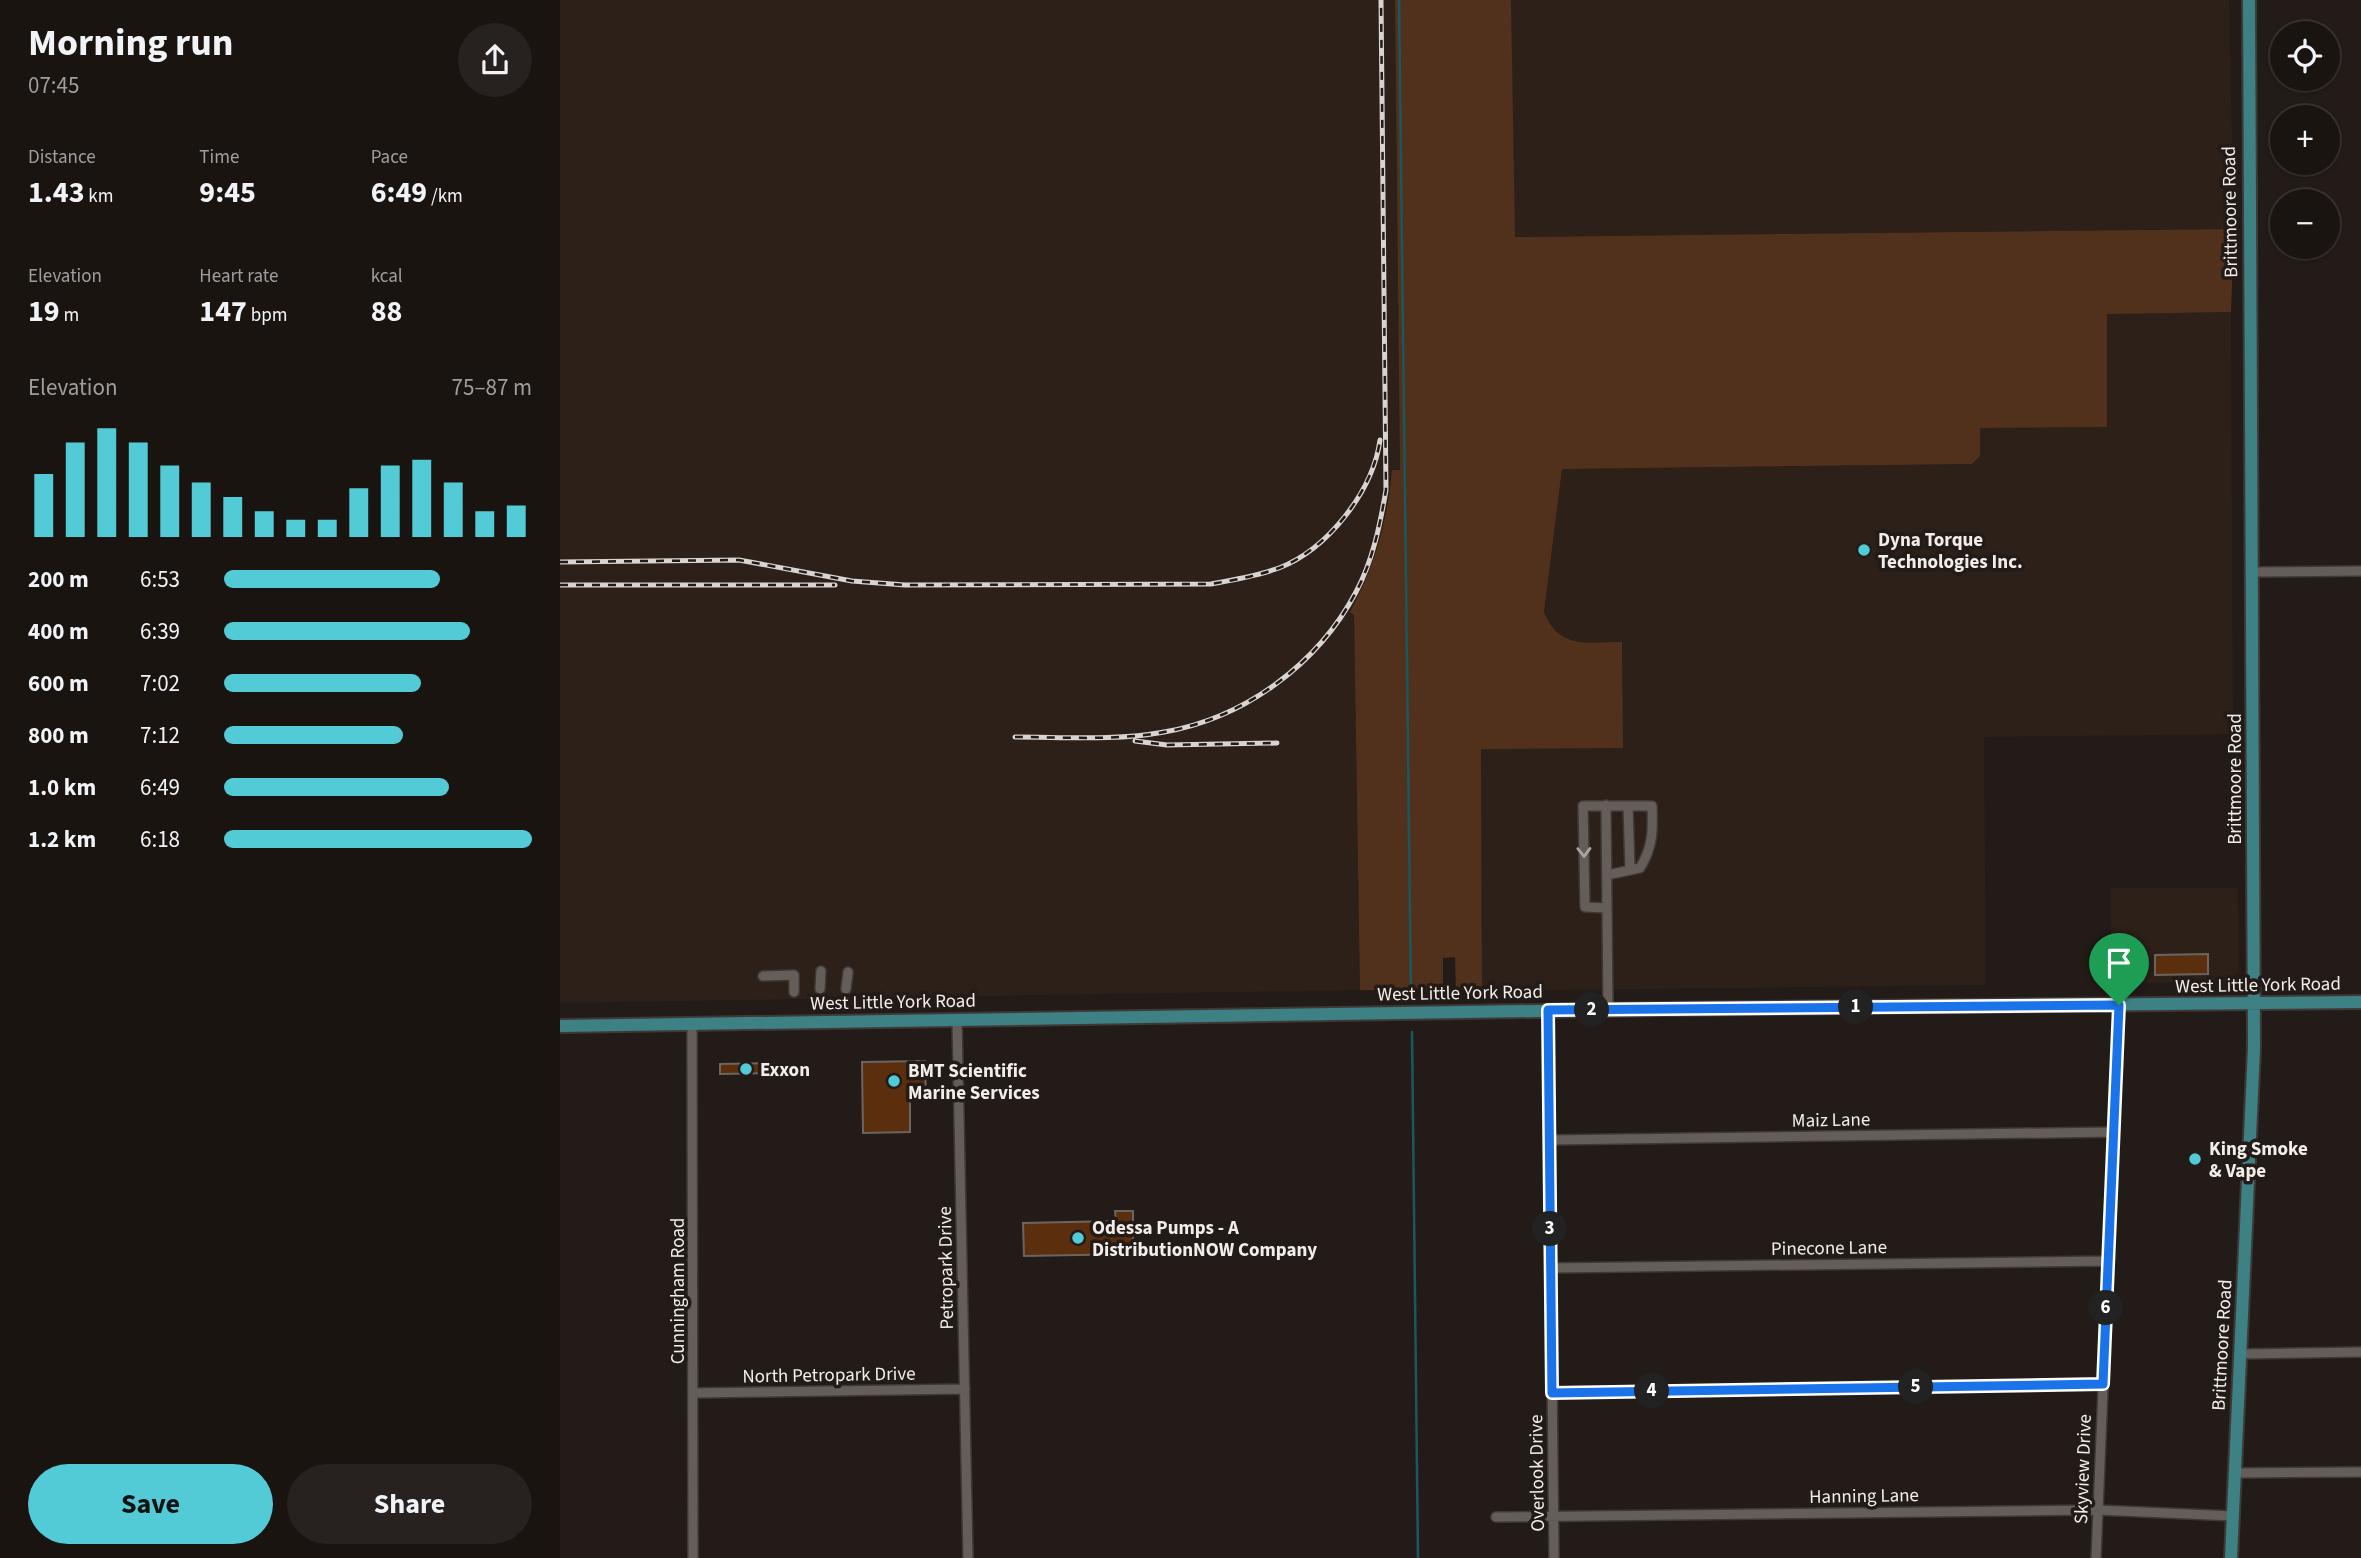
<!DOCTYPE html>
<html lang="en">
<head>
<meta charset="utf-8">
<style>
  :root { --surface:#1a1411; --page:#27211f; --text:#f1f3f6; --muted:#9f9e9f; --line:#383331; --accent:#52cbd7 }
  body { margin:0; font-family:"Source Sans 3",sans-serif; background:var(--page); color:var(--text); height:100vh; display:flex; flex-direction:column; font-size:26px; white-space:nowrap }
  * { box-sizing:border-box; margin:0 }
  p { font-size:23px; color:var(--muted) }
  .icon { flex:none; width:38px; height:38px; fill:none; stroke:currentColor; stroke-width:2; stroke-linecap:round; stroke-linejoin:round }
  .map { position:relative; flex:1; overflow:hidden }
  .details { display:flex; flex-direction:column; background:var(--surface); width:560px }
  .details>* { flex:none }
  .tools { position:absolute; left:1710px; top:21px; display:grid; gap:14px }
  .tools a { display:grid; place-items:center; width:70px; height:70px; border-radius:50%; background:var(--surface); box-shadow:0 2px 5px #0004,0 0 0 2px var(--line); font-size:35px }
  .pin { position:absolute; display:grid; place-items:center; width:60px; height:60px; color:#fff; margin:-72px -30px; border-radius:50% 50% 50% 0; rotate:-45deg; box-shadow:0 0 7px #0007 }
  .pin .icon { rotate:45deg }
  .km { position:absolute; width:35px; height:35px; margin:-18px; border-radius:50%; background:#222; color:#fff; font-size:19px; line-height:35px; text-align:center }
  .round { display:grid; place-items:center; flex:none; width:74px; height:74px; border-radius:37px; background:var(--page) }
  .headline { display:flex; align-items:center; justify-content:space-between; height:119px; padding:0 28px }
  h1 { font-size:38px; font-weight:700; line-height:52px }
  .figures { display:grid; grid-template-columns:repeat(3,1fr); gap:10px; height:119px; padding:7px 28px }
  .figures div { display:grid; align-content:center }
  .figures b { font-size:30px; font-weight:700 }
  .figures small { font-size:19px; font-weight:400 }
  .figures p { font-size:19px }
  .chart { height:196px; padding:14px 28px }
  .chart p { display:flex; justify-content:space-between }
  .chart svg { width:100%; height:126px; margin-top:7px; stroke:var(--accent); stroke-width:6 }
  .cta { display:flex; gap:14px; margin-top:auto; padding:14px 28px }
  .cta a { flex:1; height:80px; border-radius:42px; background:var(--accent); color:#111; font-size:28px; font-weight:700; line-height:80px; text-align:center }
  .cta a+a { background:var(--page); color:var(--text) }
  ul { padding:0 28px; list-style:none; font-size:23px }
  li { display:grid; grid-template-columns:112px 84px 1fr; align-items:center; height:52px }
  li i { height:18px; border-radius:9px; background:var(--accent) }
  main { display:flex; flex:1; min-height:0 }
  .map>svg:first-child { display:block }
  .built { fill:#2c2018 }
  .green { fill:#52311c }
  .lines { fill:none; stroke-linecap:round; stroke-linejoin:round }
  .stream { stroke:#19585e; stroke-width:2.5 }
  .building { fill:#5b2e0e; stroke:#6c645f; stroke-width:2 }
  .minor-casing { stroke:#3e3937; stroke-width:12 }
  .major-casing { stroke:#3e3937; stroke-width:16 }
  .minor { stroke:#655d58; stroke-width:9 }
  .major { stroke:#3e8185; stroke-width:12 }
  .rail-casing { stroke:#d9d4d1; stroke-width:5 }
  .rail { stroke:#221b17; stroke-width:2.5; stroke-dasharray:8; stroke-linecap:butt }
  .oneway { stroke:#aca5a1 }
  .route-casing { stroke:#fff; stroke-width:14 }
  .route { stroke:#1a73e8; stroke-width:9 }
  .poi-dot { fill:#52cbd7; stroke:#221b17; stroke-width:2.5 }
  .labels { text-anchor:middle; stroke-width:7; stroke-linejoin:round; paint-order:stroke }
  .street-label { font-size:19px; fill:#f2edea; stroke:#221b17 }
  .poi-label { font-size:19px; font-weight:bold; fill:#f2edea; stroke:#221b17; text-anchor:start }
</style>
</head>
<body>
<main>
<section class="details">
<div class="headline"><div><h1>Morning run</h1><p>07:45</p></div><a class="round"><svg class="icon" aria-label="share" viewBox="0 0 24 24"><path d="M12 15V3M7 8l5-5 5 5M5 13v7h14v-7"/></svg></a></div>
<div class="figures">
<div><p>Distance</p><b>1.43<small> km</small></b></div>
<div><p>Time</p><b>9:45</b></div>
<div><p>Pace</p><b>6:49<small> /km</small></b></div>
</div>
<div class="figures">
<div><p>Elevation</p><b>19<small> m</small></b></div>
<div><p>Heart rate</p><b>147<small> bpm</small></b></div>
<div><p>kcal</p><b>88</b></div>
</div>
<div class="chart"><p><span>Elevation</span>75–87 m</p>
<svg viewBox="0 0 160 44" preserveAspectRatio="none"><path d="M5 44V22M15 44V11M25 44V6M35 44V11M45 44V19M55 44V25M65 44V30M75 44V35M85 44V38M95 44V38M105 44V27M115 44V19M125 44V17M135 44V25M145 44V35M155 44V33"/></svg>
</div>
<ul>
<li><b>200 m</b>6:53<i style="width:70%"></i></li>
<li><b>400 m</b>6:39<i style="width:80%"></i></li>
<li><b>600 m</b>7:02<i style="width:64%"></i></li>
<li><b>800 m</b>7:12<i style="width:58%"></i></li>
<li><b>1.0 km</b>6:49<i style="width:73%"></i></li>
<li><b>1.2 km</b>6:18<i style="width:100%"></i></li>
</ul>
<div class="cta"><a>Save</a><a>Share</a></div>
</section>
<div class="map">
<svg width="1801" height="1558" viewBox="0 0 1801 1558">
  <rect width="100%" height="100%" fill="#221b17"/>
  <path class="built" d="M0 0H835L840 470 832 471 821 543 794 615 800 990 0 1003Z
    M951 0H1669L1674 229 954 237Z
    M1671 312 1673 734 1424 737 1426 985 922 991 921 749 1063 748 1062 643 1017 642 1001 637 990 627 984 612 1002 469 1411 464 1420 456V428L1547 313Z
    M1550 888H1678L1679 972 1665 982 1552 983Z"/>
  <path class="green" d="M835 0H951L955 237 1674 229 1671 312 1547 314V427L1420 428V456L1412 464 1002 469 984 612C999 650 1028 642 1062 642L1063 748 921 749 922 991H896L895 957 883 958V991L800 990 794 615 790 612C815 566 827 523 832 470H840Z"/>
  <g class="lines">
    <path class="stream" d="M839 0 851 997
      M852 1032 858 1558"/>
  </g>
  <path class="building" d="M1648 954V974L1595 975V955Z
    M365 1061 366 1099H350V1132L303 1133 302 1062Z
    M211 1063 212 1073 160 1074V1064Z
    M555 1211H573V1254L464 1256 463 1223 556 1221Z"/>
  <g class="lines">
    <defs>
      <path id="minor" d="M1692 572 1801 571
        M1046 805 1048 1009
        M1068 806 1070 870
        M1047 875 1080 868C1093 847 1093 830 1092 806H1023L1025 907 1047 908
        M203 976 234 975V992
        M260 989 261 971
        M286 989 288 972
        M988 1010 994 1558
        M397 1020 408 1558
        M132 1024 133 1558
        M989 1140 1553 1132
        M991 1268 1548 1261
        M1680 1354 1801 1352
        M134 1393 405 1389
        M992 1393 1543 1384
        M1675 1473 1801 1472
        M936 1517 1538 1510 1673 1516
        M1536 1558 1559 1005"/>
      <path id="major" d="M0 1026 1102 1009 1801 1002
        M1671 1558 1694 1048 1689 0"/>
    </defs>
    <use href="#minor" class="minor-casing"/>
    <use href="#major" class="major-casing"/>
    <use href="#minor" class="minor"/>
    <use href="#major" class="major"/>
    <defs>
      <path id="rail" d="M0 562 179 560 292 581 345 585 651 584C674 580 697 576 719 568 768 549 813 491 820 440
        M0 585H275
        M455 737C504 737 556 741 604 732 685 718 758 664 796 592 813 560 820 525 826 490L821 0
        M575 741 607 745 717 743"/>
    </defs>
    <use href="#rail" class="rail-casing"/>
    <use href="#rail" class="rail"/>
  </g>
  <defs><path id="oneway-chevron" d="M-2-3.5L2.5 0L-2 3.5" fill="none" stroke-width="1.6" stroke-linecap="round" stroke-linejoin="round" transform="scale(1.75)"/></defs>
  <use class="oneway" href="#oneway-chevron" transform="translate(1024 852) rotate(89)"/>
  <g class="lines">
    <defs>
      <path id="route" d="M1559 1005 1543 1384 992 1393 988 1010Z"/>
    </defs>
    <use href="#route" class="route-casing"/>
    <use href="#route" class="route"/>
  </g>
  <g class="poi-dot">
    <circle cx="1304" cy="550" r="7"/>
    <circle cx="186" cy="1069" r="7"/>
    <circle cx="334" cy="1081" r="7"/>
    <circle cx="1635" cy="1159" r="7"/>
    <circle cx="518" cy="1238" r="7"/>
  </g>
  <g class="labels">
    <g class="street-label">
      <text transform="translate(1669 212) rotate(-91)" y="7">Brittmoore Road</text>
      <text transform="translate(1674 779) rotate(-90)" y="7">Brittmoore Road</text>
      <text transform="translate(1698 984) rotate(-1)" y="7">West Little York Road</text>
      <text transform="translate(900 992) rotate(-1)" y="7">West Little York Road</text>
      <text transform="translate(333 1001) rotate(-1)" y="7">West Little York Road</text>
      <text transform="translate(1271 1119) rotate(-1)" y="7">Maiz Lane</text>
      <text transform="translate(1269 1247) rotate(-1)" y="7">Pinecone Lane</text>
      <text transform="translate(385 1268) rotate(-91)" y="7">Petropark Drive</text>
      <text transform="translate(117 1291) rotate(-90)" y="7">Cunningham Road</text>
      <text transform="translate(1661 1345) rotate(-87)" y="7">Brittmoore Road</text>
      <text transform="translate(269 1374) rotate(-1)" y="7">North Petropark Drive</text>
      <text transform="translate(1522 1469) rotate(-88)" y="7">Skyview Drive</text>
      <text transform="translate(976 1473) rotate(-91)" y="7">Overlook Drive</text>
      <text transform="translate(1304 1495) rotate(-1)" y="7">Hanning Lane</text>
    </g>
    <g class="poi-label">
      <text x="1318" y="546">Dyna Torque<tspan x="1318" dy="22">Technologies Inc.</tspan></text>
      <text x="200" y="1076">Exxon</text>
      <text x="348" y="1077">BMT Scientific<tspan x="348" dy="22">Marine Services</tspan></text>
      <text x="1649" y="1155">King Smoke<tspan x="1649" dy="22">&amp; Vape</tspan></text>
      <text x="532" y="1234">Odessa Pumps - A<tspan x="532" dy="22">DistributionNOW Company</tspan></text>
    </g>
  </g>
</svg>
<div class="tools">
<a><svg class="icon" aria-label="locate" viewBox="0 0 24 24"><circle cx="12" cy="12" r="6"/><path d="M12 2v4M12 18v4M2 12h4M18 12h4"/></svg></a>
<a>+</a>
<a>−</a>
</div>
<div class="pin" style="left:1559px;top:1005px;background:#1e9e55"><svg class="icon" aria-label="arrive" viewBox="0 0 24 24"><path d="M6 21V4h12l-3 4 3 4H6"/></svg></div>
<b class="km" style="left:1296px;top:1007px">1</b>
<b class="km" style="left:1032px;top:1010px">2</b>
<b class="km" style="left:990px;top:1229px">3</b>
<b class="km" style="left:1092px;top:1391px">4</b>
<b class="km" style="left:1356px;top:1387px">5</b>
<b class="km" style="left:1546px;top:1308px">6</b>
</div>
</main>
</body>
</html>
